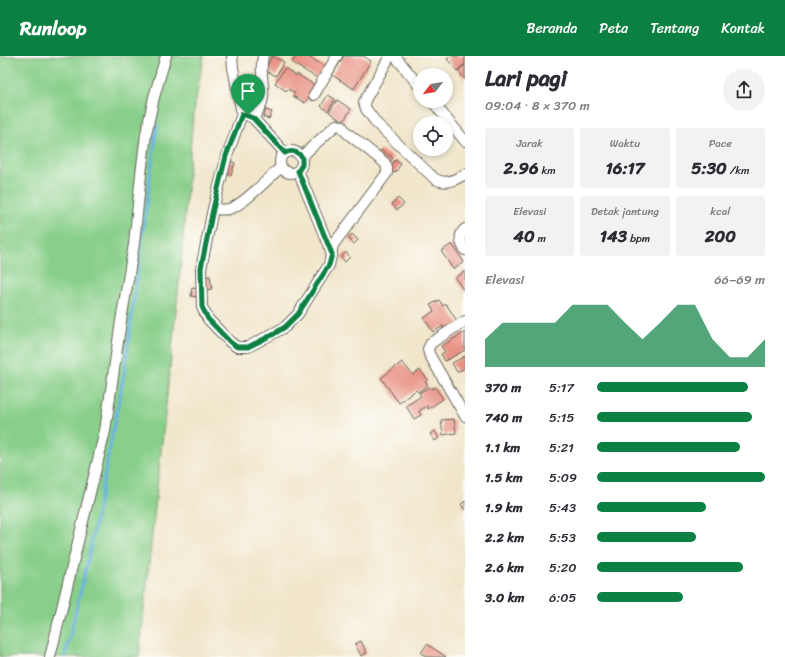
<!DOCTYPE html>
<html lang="id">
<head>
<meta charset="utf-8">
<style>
  :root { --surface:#fff; --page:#f2f2f3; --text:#2b2b33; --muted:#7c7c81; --accent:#0b8043 }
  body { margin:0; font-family:Sriracha,sans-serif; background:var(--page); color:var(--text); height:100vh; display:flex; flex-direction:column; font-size:15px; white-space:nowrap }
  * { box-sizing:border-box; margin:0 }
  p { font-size:13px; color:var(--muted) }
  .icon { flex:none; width:22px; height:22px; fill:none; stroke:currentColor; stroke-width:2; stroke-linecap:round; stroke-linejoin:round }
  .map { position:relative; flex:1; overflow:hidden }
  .drawer { display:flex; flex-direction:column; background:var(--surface); width:320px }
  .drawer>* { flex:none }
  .needle { width:26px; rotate:239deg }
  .tools { position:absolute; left:413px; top:12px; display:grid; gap:8px }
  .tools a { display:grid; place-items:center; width:40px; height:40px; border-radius:50%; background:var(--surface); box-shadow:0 2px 6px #0003; font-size:20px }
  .pin { position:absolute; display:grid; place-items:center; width:34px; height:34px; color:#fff; margin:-41px -17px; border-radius:50% 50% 50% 0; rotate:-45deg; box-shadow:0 0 4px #0007 }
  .pin .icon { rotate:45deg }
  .round { display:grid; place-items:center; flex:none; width:42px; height:42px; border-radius:21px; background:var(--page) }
  .summary { display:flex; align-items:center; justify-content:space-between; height:68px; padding:0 20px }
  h1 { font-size:22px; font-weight:800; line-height:30px }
  .figures { display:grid; grid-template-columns:repeat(3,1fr); gap:6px; height:68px; padding:4px 20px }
  .figures div { display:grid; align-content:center; border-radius:4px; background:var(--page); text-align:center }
  .figures b { font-size:17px; font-weight:800 }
  .figures small { font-size:11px; font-weight:400 }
  .figures p { font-size:11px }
  .chart { height:112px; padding:8px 20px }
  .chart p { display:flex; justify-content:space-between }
  .chart svg { width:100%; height:72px; margin-top:4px; fill:var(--accent); opacity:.7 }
  ul { padding:0 20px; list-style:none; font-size:13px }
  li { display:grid; grid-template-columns:64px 48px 1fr; align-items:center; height:30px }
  li i { height:10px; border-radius:5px; background:var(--accent) }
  header { display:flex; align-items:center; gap:24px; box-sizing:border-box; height:56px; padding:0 20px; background:var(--accent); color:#fff }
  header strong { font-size:19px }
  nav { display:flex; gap:22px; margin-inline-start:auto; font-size:14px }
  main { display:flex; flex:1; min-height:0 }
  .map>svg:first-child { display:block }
  .green { fill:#88cf89; stroke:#527652 }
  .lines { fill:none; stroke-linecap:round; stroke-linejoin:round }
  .stream { stroke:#6ab1e1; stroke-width:3 }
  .building { fill:#e99385 }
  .minor-casing { stroke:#676359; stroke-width:12 }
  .minor { stroke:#fff; stroke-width:10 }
  .route-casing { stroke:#fff; stroke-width:8 }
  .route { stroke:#0b8043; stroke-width:5 }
</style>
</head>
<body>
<header>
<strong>Runloop</strong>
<nav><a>Beranda</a><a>Peta</a><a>Tentang</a><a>Kontak</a></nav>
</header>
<main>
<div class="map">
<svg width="465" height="601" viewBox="0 0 465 601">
  <rect width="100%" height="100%" fill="#fdfcf7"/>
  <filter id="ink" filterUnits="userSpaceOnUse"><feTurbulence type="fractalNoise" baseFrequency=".025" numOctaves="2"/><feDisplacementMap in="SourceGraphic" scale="8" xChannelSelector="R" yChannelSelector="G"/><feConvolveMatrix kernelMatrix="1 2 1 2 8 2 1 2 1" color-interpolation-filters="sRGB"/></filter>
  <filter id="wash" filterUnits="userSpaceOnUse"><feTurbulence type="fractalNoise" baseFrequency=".012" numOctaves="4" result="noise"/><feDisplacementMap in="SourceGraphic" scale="16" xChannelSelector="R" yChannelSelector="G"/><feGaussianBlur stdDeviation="0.9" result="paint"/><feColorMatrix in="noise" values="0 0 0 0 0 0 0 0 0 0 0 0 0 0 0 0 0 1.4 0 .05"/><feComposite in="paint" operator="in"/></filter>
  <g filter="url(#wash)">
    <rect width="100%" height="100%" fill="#f1e6cb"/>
    <path class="green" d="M0 0H204L193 60 180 218 139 601H0Z"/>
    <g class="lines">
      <path class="stream" d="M65 601 89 499 124 318 157 69"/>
    </g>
    <g id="blocks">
      <path class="building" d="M272 0 284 6 276 20 265 14Z
        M296 0H307L326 11 319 23 292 7Z
        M344 0H363L371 5 354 33 332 19Z
        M451 0H465V8L457 15 447 3Z
        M465 9V23L458 15Z
        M285 12 296 20 297 18 316 30 305 47 293 40 295 37 288 33 286 35 275 27Z
        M260 23 261 39 248 40 246 24Z
        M328 39 335 43 328 55 321 50Z
        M337 44 351 53 343 66 329 56Z
        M249 47H255V53H249Z
        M266 54 272 56 269 63 263 61Z
        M381 94 393 102 388 109 376 100Z
        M229 104 235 107 231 119 225 117Z
        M395 104 401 108 395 117 389 113Z
        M398 142 404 148 397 154 392 148Z
        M352 178 358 184 354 188 348 182Z
        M452 188 464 206 453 213 441 195Z
        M346 196 350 201 345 206 341 201Z
        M465 215V236L455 222Z
        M210 220 212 233 206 234 205 221Z
        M192 232 199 233 198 241 191 240Z
        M439 244 443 250 446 248 459 268 446 276 443 270 433 276 424 262 434 255 430 249Z
        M465 276V294L445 305 441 298 445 296 441 290Z
        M465 300V312L457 316 452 307Z
        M402 306 413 319 420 314 428 324 425 326 428 329 418 336 416 334 399 347 381 322Z
        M429 331 431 333 435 331 443 343 428 353 427 350 419 355 421 359 414 363 406 350 421 340 419 337Z
        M454 363 456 377 443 379 441 364Z
        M435 375 439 382 435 385 430 378Z
        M465 445V454L461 448Z
        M361 585 367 597 361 600 355 588Z
        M427 588 446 601H427L421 597Z"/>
    </g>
  </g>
  <g filter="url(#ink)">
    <use href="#blocks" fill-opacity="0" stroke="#676359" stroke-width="1"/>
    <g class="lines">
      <defs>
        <path id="minor" d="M232 0 233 12 242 58 227 100 213 153 201 213 202 251 208 263 230 286 237 291H248L285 271 298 258 329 209 333 189 387 117V112L385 107 346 76 342 70 336 69 301 101
          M390 0 364 46 366 53 377 68 435 123C446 129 455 124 465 118
          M395 0 420 31
          M314 39 337 0
          M432 45 465 85
          M247 59 253 62 285 97
          M253 62C273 38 257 26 263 0
          M280 106a11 11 0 1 1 22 0a11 11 0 1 1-22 0Z
          M298 115 332 198
          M213 153C218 153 224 154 229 153 242 150 270 121 281 111
          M465 173C458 179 460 186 465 194
          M465 265 431 287 428 293 429 298 465 360
          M50 601 105 375 121 265 134 188 141 118 146 78 154 41 166 0"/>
      </defs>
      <use href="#minor" class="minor-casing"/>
      <use href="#minor" class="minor"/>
    </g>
  </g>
  <g class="lines" filter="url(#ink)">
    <defs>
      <path id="route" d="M242 58 253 62 285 97C292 94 297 95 302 101V109L298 115 332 198 329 209 298 258 285 271 272 279 248 291H237L230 286 208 263 202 251 201 212 213 153 226 100Z"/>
    </defs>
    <use href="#route" class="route-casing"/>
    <use href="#route" class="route"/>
  </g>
</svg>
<div class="tools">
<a><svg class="needle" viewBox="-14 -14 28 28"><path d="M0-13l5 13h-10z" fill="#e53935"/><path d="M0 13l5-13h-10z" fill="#7c7c81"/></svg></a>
<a><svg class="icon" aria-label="locate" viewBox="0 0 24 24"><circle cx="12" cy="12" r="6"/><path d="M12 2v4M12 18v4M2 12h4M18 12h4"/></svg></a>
</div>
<div class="pin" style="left:248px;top:59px;background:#1e9e55"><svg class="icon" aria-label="arrive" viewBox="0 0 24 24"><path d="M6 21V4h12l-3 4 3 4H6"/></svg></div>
</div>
<section class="drawer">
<div class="summary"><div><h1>Lari pagi</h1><p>09:04 · 8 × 370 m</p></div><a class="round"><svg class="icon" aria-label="share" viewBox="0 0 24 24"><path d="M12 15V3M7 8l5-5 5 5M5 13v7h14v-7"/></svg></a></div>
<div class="figures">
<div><p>Jarak</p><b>2.96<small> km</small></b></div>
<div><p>Waktu</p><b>16:17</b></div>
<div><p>Pace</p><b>5:30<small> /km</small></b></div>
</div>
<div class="figures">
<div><p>Elevasi</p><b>40<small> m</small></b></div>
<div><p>Detak jantung</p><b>143<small> bpm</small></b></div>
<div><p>kcal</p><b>200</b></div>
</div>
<div class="chart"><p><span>Elevasi</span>66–69 m</p>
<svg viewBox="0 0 160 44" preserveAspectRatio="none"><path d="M0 44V27L10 17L20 17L30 17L40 17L50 6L60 6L70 6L80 17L90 27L100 17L110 6L120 6L130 27L140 38L150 38L160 27V44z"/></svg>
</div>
<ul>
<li><b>370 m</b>5:17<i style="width:90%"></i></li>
<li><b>740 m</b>5:15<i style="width:92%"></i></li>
<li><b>1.1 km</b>5:21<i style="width:85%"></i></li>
<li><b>1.5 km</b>5:09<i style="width:100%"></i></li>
<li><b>1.9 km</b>5:43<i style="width:65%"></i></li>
<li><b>2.2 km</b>5:53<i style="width:59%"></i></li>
<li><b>2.6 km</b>5:20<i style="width:87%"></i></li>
<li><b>3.0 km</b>6:05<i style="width:51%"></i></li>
</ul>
</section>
</main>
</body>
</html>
